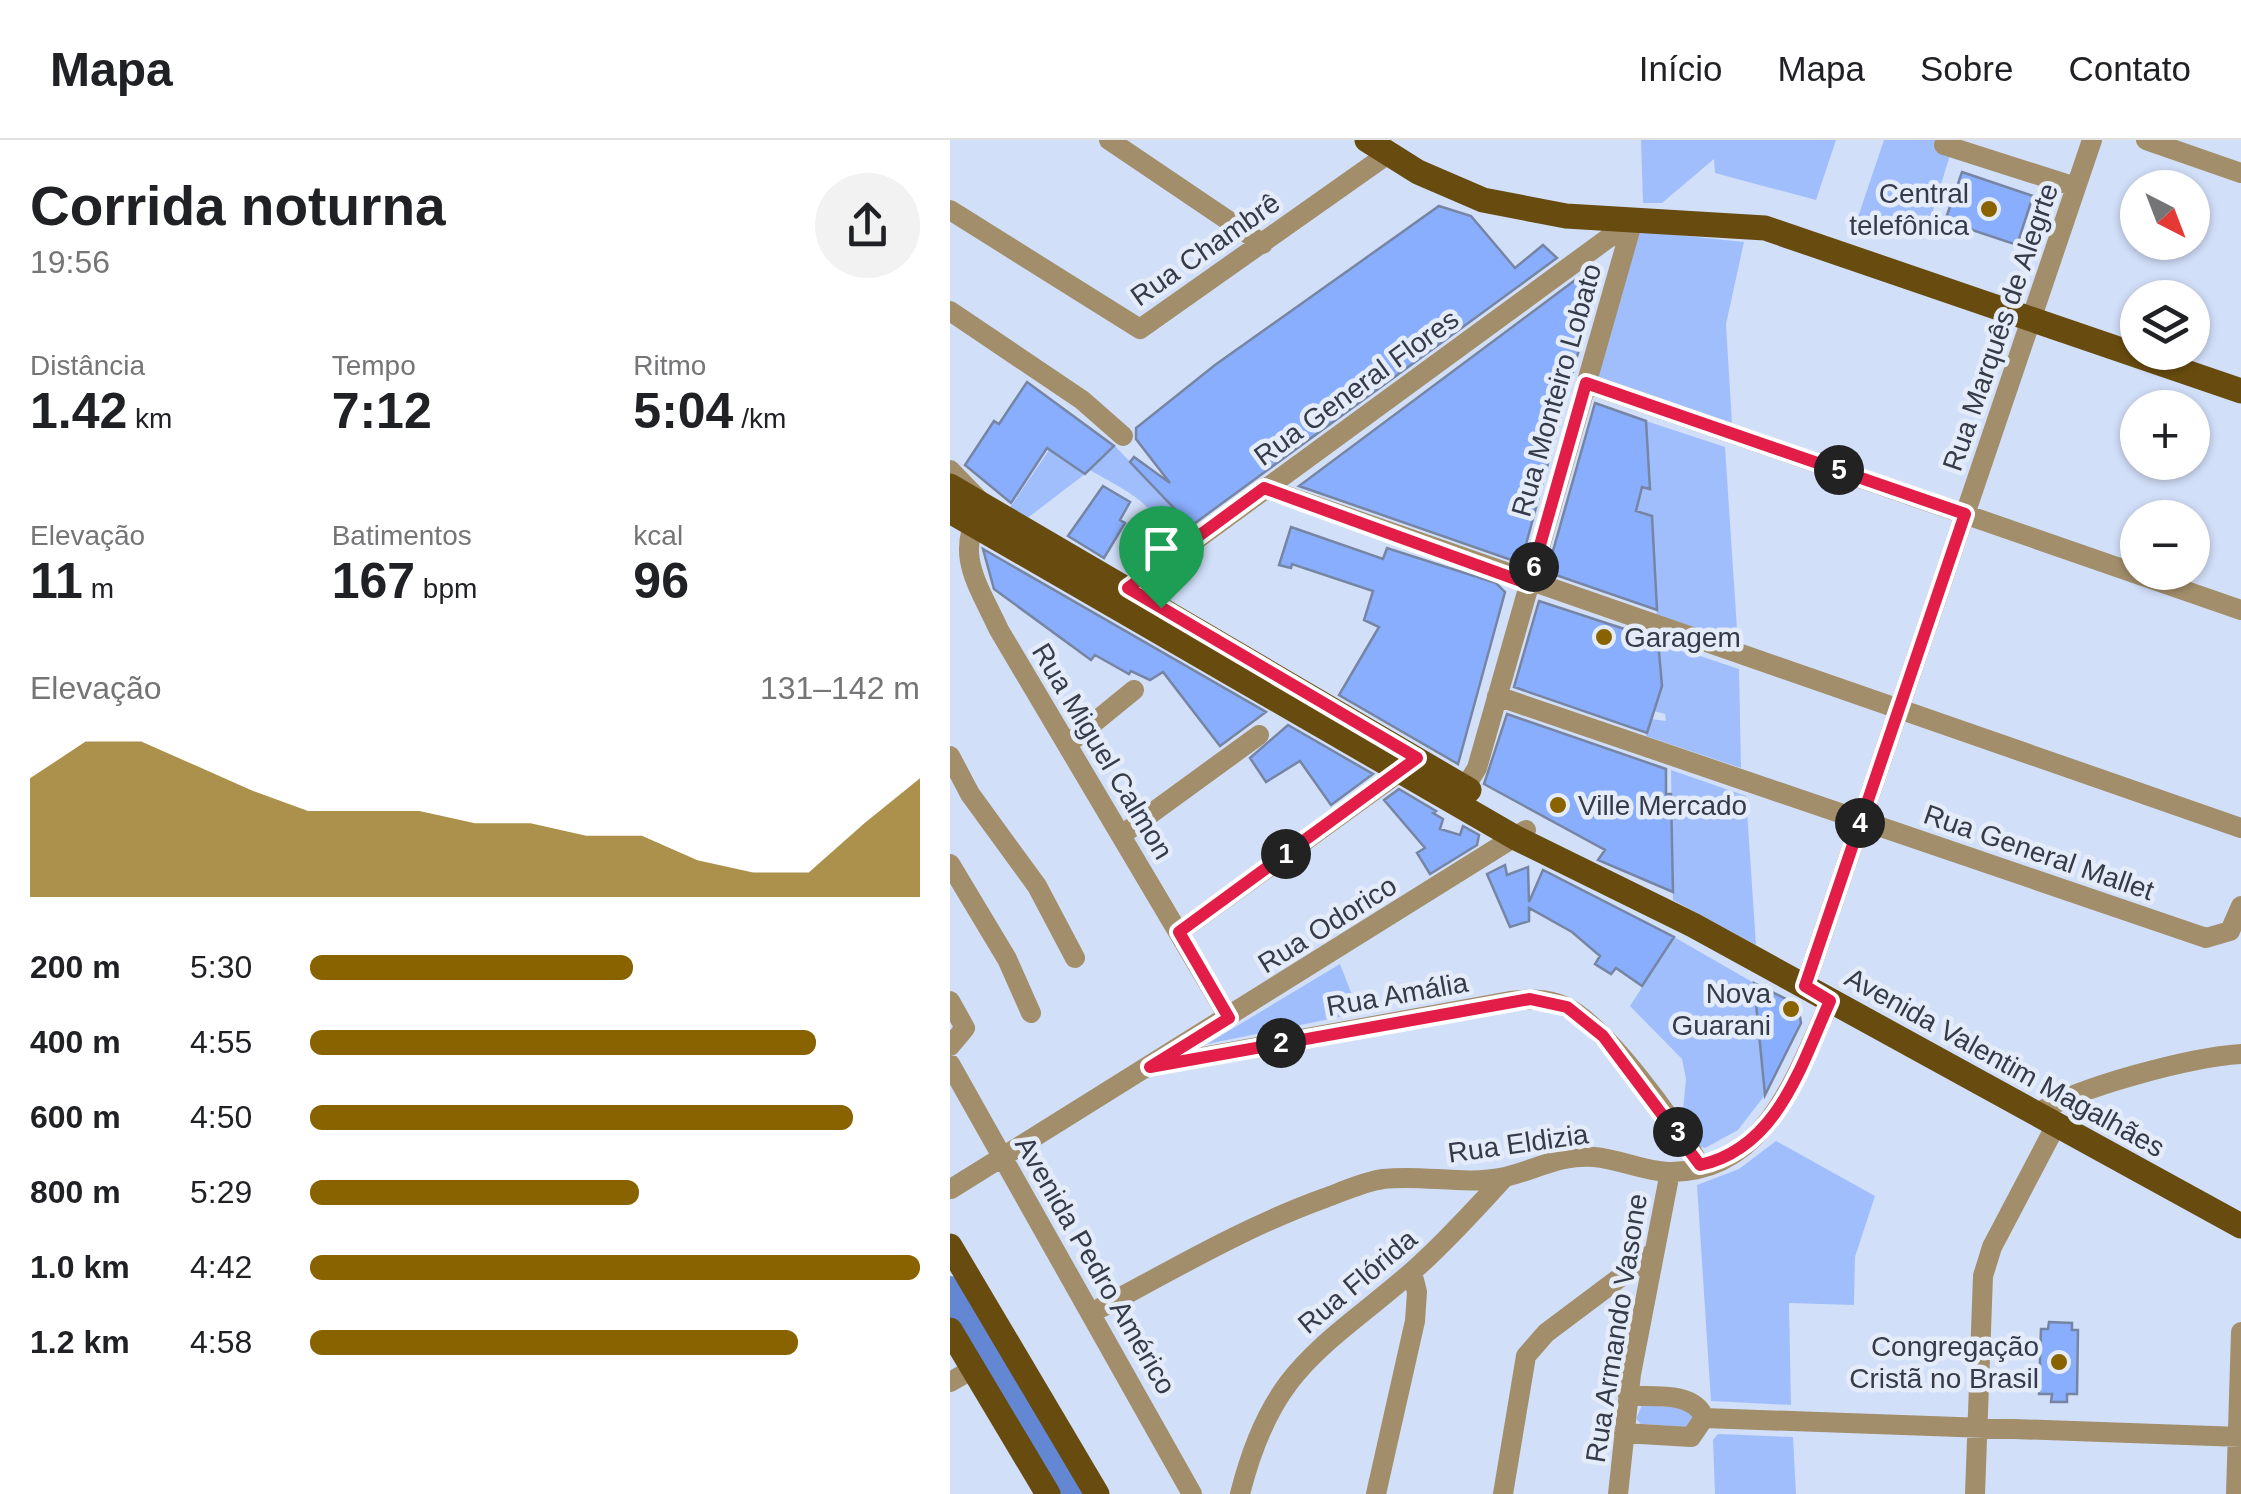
<!DOCTYPE html>
<html lang="pt">
<head>
<meta charset="utf-8">
<style>
  :root { --surface:#fff; --page:#f2f2f2; --text:#202124; --muted:#757577; --line:#e0e0e0; --accent:#8a6301 }
  body { margin:0; font-family:Arial,sans-serif; background:var(--page); color:var(--text); height:100vh; display:flex; flex-direction:column; font-size:38px; white-space:nowrap }
  * { box-sizing:border-box; margin:0 }
  p { font-size:32px; color:var(--muted) }
  .icon { flex:none; width:55px; height:55px; fill:none; stroke:currentColor; stroke-width:2; stroke-linecap:round; stroke-linejoin:round }
  .map { position:relative; flex:1; overflow:hidden }
  .panel { display:flex; flex-direction:column; background:var(--surface); width:950px }
  .panel>* { flex:none }
  .needle { width:65px; rotate:138deg }
  .controls { position:absolute; left:1170px; top:30px; display:grid; gap:20px }
  .controls a { display:grid; place-items:center; width:90px; height:90px; border-radius:50%; background:var(--surface); box-shadow:0 2px 8px #0004; font-size:50px }
  .pin { position:absolute; display:grid; place-items:center; width:85px; height:85px; color:#fff; margin:-102px -42px; border-radius:50% 50% 50% 0; rotate:-45deg; box-shadow:0 0 10px #0007 }
  .pin .icon { rotate:45deg }
  .km { position:absolute; width:50px; height:50px; margin:-25px; border-radius:50%; background:#222; color:#fff; font-size:28px; line-height:50px; text-align:center }
  .round { display:grid; place-items:center; flex:none; width:105px; height:105px; border-radius:52px; background:var(--page) }
  .summary { display:flex; align-items:center; justify-content:space-between; height:170px; padding:0 30px }
  h1 { font-size:55px; font-weight:600; line-height:75px }
  .metrics { display:grid; grid-template-columns:repeat(3,1fr); gap:15px; height:170px; padding:10px 30px }
  .metrics div { display:grid; align-content:center }
  .metrics b { font-size:50px; font-weight:600 }
  .metrics small { font-size:28px; font-weight:400 }
  .metrics p { font-size:28px }
  .chart { height:280px; padding:20px 30px }
  .chart p { display:flex; justify-content:space-between }
  .chart svg { width:100%; height:180px; margin-top:10px; fill:var(--accent); opacity:.7 }
  ul { padding:0 30px; list-style:none; font-size:32px }
  li { display:grid; grid-template-columns:160px 120px 1fr; align-items:center; height:75px }
  li i { height:25px; border-radius:12px; background:var(--accent) }
  header { display:flex; align-items:center; gap:60px; box-sizing:border-box; height:140px; padding:0 50px; background:var(--surface); border-bottom:2px solid var(--line) }
  header strong { font-size:48px }
  nav { display:flex; gap:55px; margin-inline-start:auto; font-size:35px }
  main { display:flex; flex:1; min-height:0 }
  .map>svg:first-child { display:block }
  .green { fill:#a1befc }
  .lines { fill:none; stroke-linecap:round; stroke-linejoin:round }
  .river { stroke:#6487d3; stroke-width:28 }
  .building { fill:#89aefd; stroke:#7785a4; stroke-width:2.5 }
  .minor { stroke:#a28e6a; stroke-width:20 }
  .major { stroke:#684c0f; stroke-width:25 }
  .route-casing { stroke:#fff; stroke-width:20 }
  .route { stroke:#e11d48; stroke-width:12 }
  .poi-dot { fill:#8a6301; stroke:#e5ecf9; stroke-width:4 }
  .labels { text-anchor:middle; stroke-width:9; stroke-linejoin:round; paint-order:stroke }
  .poi-label { font-size:28px; fill:#353b48; stroke:#e5ecf9; text-anchor:end }
  .street-label { font-size:28px; fill:#353b48; stroke:#e5ecf9 }
</style>
</head>
<body>
<header>
<strong>Mapa</strong>
<nav><a>Início</a><a>Mapa</a><a>Sobre</a><a>Contato</a></nav>
</header>
<main>
<section class="panel">
<div class="summary"><div><h1>Corrida noturna</h1><p>19:56</p></div><a class="round"><svg class="icon" aria-label="share" viewBox="0 0 24 24"><path d="M12 15V3M7 8l5-5 5 5M5 13v7h14v-7"/></svg></a></div>
<div class="metrics">
<div><p>Distância</p><b>1.42<small> km</small></b></div>
<div><p>Tempo</p><b>7:12</b></div>
<div><p>Ritmo</p><b>5:04<small> /km</small></b></div>
</div>
<div class="metrics">
<div><p>Elevação</p><b>11<small> m</small></b></div>
<div><p>Batimentos</p><b>167<small> bpm</small></b></div>
<div><p>kcal</p><b>96</b></div>
</div>
<div class="chart"><p><span>Elevação</span>131–142 m</p>
<svg viewBox="0 0 160 44" preserveAspectRatio="none"><path d="M0 44V15L10 6L20 6L30 12L40 18L50 23L60 23L70 23L80 26L90 26L100 29L110 29L120 35L130 38L140 38L150 26L160 15V44z"/></svg>
</div>
<ul>
<li><b>200 m</b>5:30<i style="width:53%"></i></li>
<li><b>400 m</b>4:55<i style="width:83%"></i></li>
<li><b>600 m</b>4:50<i style="width:89%"></i></li>
<li><b>800 m</b>5:29<i style="width:54%"></i></li>
<li><b>1.0 km</b>4:42<i style="width:100%"></i></li>
<li><b>1.2 km</b>4:58<i style="width:80%"></i></li>
</ul>
</section>
<div class="map">
<svg width="1291" height="1354" viewBox="0 0 1291 1354">
  <rect width="100%" height="100%" fill="#d2dff9"/>
  <path class="green" d="M691 0H886L866 60 765 33 764 19 712 63H693Z
    M934 0H989L1000 15 974 100 907 80Z
    M680 90 794 102 776 184 782 284 636 243Z
    M696 281 775 307 788 504 707 479 702 376 655 363 687 365 692 347 700 348Z
    M165 306 243 388 200 418 191 405 207 385C202 360 161 343 140 330Z
    M99 310 135 334 75 380 59 369Z
    M708 502 789 529 791 628 696 596 701 579 716 581 715 574 704 571 712 546Z
    M721 630 796 656 806 805 723 760Z
    M724 797 804 843 815 955 788 990 755 1008 743 1005 733 970 736 939 732 919 680 866Z
    M390 824 409 873 257 904Z
    M826 1001 925 1056 905 1117 904 1165 839 1163 841 1265 761 1261 747 1045 789 1029Z
    M692 1265 738 1268 745 1277 735 1287 691 1284 686 1279Z
    M768 1294 843 1297 846 1354H765L763 1300Z"/>
  <g class="lines">
    <path class="river" d="M0 1150 121 1354"/>
  </g>
  <path class="building" d="M1012 32 1083 56 1067 105 995 81Z
    M489 66 521 76 565 128 593 105 607 118 241 386 180 322 184 317 220 343 186 299V288L265 225Z
    M640 129 650 132 575 408 567 422 349 346Z
    M77 242 164 306 135 334 97 308 61 363 15 325 44 281 49 284Z
    M645 263 696 281 700 349 692 347 686 371 702 376 707 470 597 432Z
    M153 346 180 362 170 380 175 383 154 418 118 396Z
    M341 387 433 419 437 408 546 443 555 452 508 624 389 555 429 487 414 480 423 451 342 424 341 428 329 425Z
    M33 409 316 572 270 606 213 532 200 540 181 531 179 534 145 515 141 520 44 449Z
    M589 461 708 500 712 546 697 593 564 547Z
    M557 574 716 629V654H721L723 752 648 720 655 710 534 644Z
    M338 585 423 634 381 665 350 621 316 642 300 618Z
    M449 649 486 671 483 673 493 679 490 689 510 695 513 686 529 695 527 705 480 734 467 713 475 708 434 660Z
    M555 725 557 735 578 727 579 762 593 730 724 797 692 846 666 828 661 834 645 824 650 816 622 792 579 768V781L560 787 537 734Z
    M804 843 848 865 851 883 815 955Z
    M1099 1182 1122 1183V1190H1128L1127 1254H1117V1262H1101L1102 1254H1089L1091 1189H1098Z"/>
  <g class="lines">
    <path class="minor" d="M159 0 313 104
      M1196 0 1291 33
      M994 5 1126 47
      M0 70 190 189 438 14
      M0 171 132 260 173 296
      M636 243 1291 470
      M0 330 33 364C3 414 27 442 49 490L279 878
      M314 348 1291 688
      M168 457 683 80
      M547 556 1256 798 1280 791 1291 766
      M119 603 184 550
      M0 616 20 654 87 746 125 818
      M507 660 527 628 683 80
      M173 694 309 595
      M0 724 57 819 81 873
      M229 792 458 626
      M855 846 1142 0
      M0 861 15 888 0 906
      M0 924 242 1354
      M214 924 560 861C579 859 596 858 614 866 656 885 726 984 750 1025
      M1087 974C1125 947 1243 917 1291 914
      M1 1049 576 690
      M143 1172C219 1132 294 1087 375 1058 394 1051 413 1042 433 1039 474 1034 514 1046 555 1037 585 1030 612 1014 644 1017 669 1019 693 1031 718 1032 816 1034 847 933 880 861
      M0 1242 23 1229
      M754 1278 1291 1297
      M674 1293 741 1297 754 1278C745 1251 702 1257 678 1256
      M290 1354C322 1226 372 1210 464 1130 497 1101 525 1069 555 1037
      M426 1354 465 1181 467 1152 462 1132
      M553 1354 576 1216 596 1193 704 1112
      M668 1354 681 1234 720 1032
      M1025 1354 1033 1136 1042 1107 1106 985
      M1286 1354 1291 1192"/>
    <path class="major" d="M417 0 468 32 533 60 616 76 815 88 1291 251
      M0 346 519 650
      M0 371 566 698 743 785 1291 1086
      M0 1106 147 1354
      M0 1190 98 1354"/>
  </g>
  <g class="lines">
    <defs>
      <path id="route" d="M636 243 1015 374 855 846 880 861C851 925 828 1008 750 1025L653 896 617 867 580 859 200 927 279 878 229 792 467 618 178 448 314 348 579 444Z"/>
    </defs>
    <use href="#route" class="route-casing"/>
    <use href="#route" class="route"/>
  </g>
  <g class="poi-dot">
    <circle cx="1039" cy="69" r="10"/>
    <circle cx="654" cy="497" r="10"/>
    <circle cx="608" cy="665" r="10"/>
    <circle cx="841" cy="869" r="10"/>
    <circle cx="1109" cy="1222" r="10"/>
  </g>
  <g class="labels">
    <g class="poi-label">
      <text x="1019" y="63">Central<tspan x="1019" dy="32">telefônica</tspan></text>
      <text x="674" y="507" text-anchor="start">Garagem</text>
      <text x="628" y="675" text-anchor="start">Ville Mercado</text>
      <text x="821" y="863">Nova<tspan x="821" dy="32">Guarani</tspan></text>
      <text x="1089" y="1216">Congregação<tspan x="1089" dy="32">Cristã no Brasil</tspan></text>
    </g>
    <g class="street-label">
      <text transform="translate(255 109) rotate(-35)" y="10">Rua Chambrê</text>
      <text transform="translate(1050 187) rotate(-71)" y="10">Rua Marquês de Alegrte</text>
      <text transform="translate(406 247) rotate(-36)" y="10">Rua General Flores</text>
      <text transform="translate(606 250) rotate(-74)" y="10">Rua Monteiro Lobato</text>
      <text transform="translate(153 611) rotate(59)" y="10">Rua Miguel Calmon</text>
      <text transform="translate(1089 712) rotate(19)" y="10">Rua General Mallet</text>
      <text transform="translate(377 784) rotate(-32)" y="10">Rua Odorico</text>
      <text transform="translate(447 854) rotate(-10)" y="10">Rua Amália</text>
      <text transform="translate(1055 922) rotate(29)" y="10">Avenida Valentim Magalhães</text>
      <text transform="translate(568 1003) rotate(-8)" y="10">Rua Eldizia</text>
      <text transform="translate(146 1125) rotate(60)" y="10">Avenida Pedro Américo</text>
      <text transform="translate(407 1141) rotate(-40)" y="10">Rua Flórida</text>
      <text transform="translate(666 1188) rotate(-81)" y="10">Rua Armando Vasone</text>
    </g>
  </g>
</svg>
<div class="controls">
<a><svg class="needle" viewBox="-14 -14 28 28"><path d="M0-13l5 13h-10z" fill="#e53935"/><path d="M0 13l5-13h-10z" fill="#757577"/></svg></a>
<a><svg class="icon" aria-label="layers" viewBox="0 0 24 24"><path d="M12 4l9 5-9 5-9-5zM3 14l9 5 9-5"/></svg></a>
<a>+</a>
<a>−</a>
</div>
<div class="pin" style="left:211px;top:468px;background:#1e9e55"><svg class="icon" aria-label="arrive" viewBox="0 0 24 24"><path d="M6 21V4h12l-3 4 3 4H6"/></svg></div>
<b class="km" style="left:336px;top:714px">1</b>
<b class="km" style="left:331px;top:903px">2</b>
<b class="km" style="left:728px;top:992px">3</b>
<b class="km" style="left:910px;top:683px">4</b>
<b class="km" style="left:889px;top:330px">5</b>
<b class="km" style="left:584px;top:427px">6</b>
</div>
</main>
</body>
</html>
